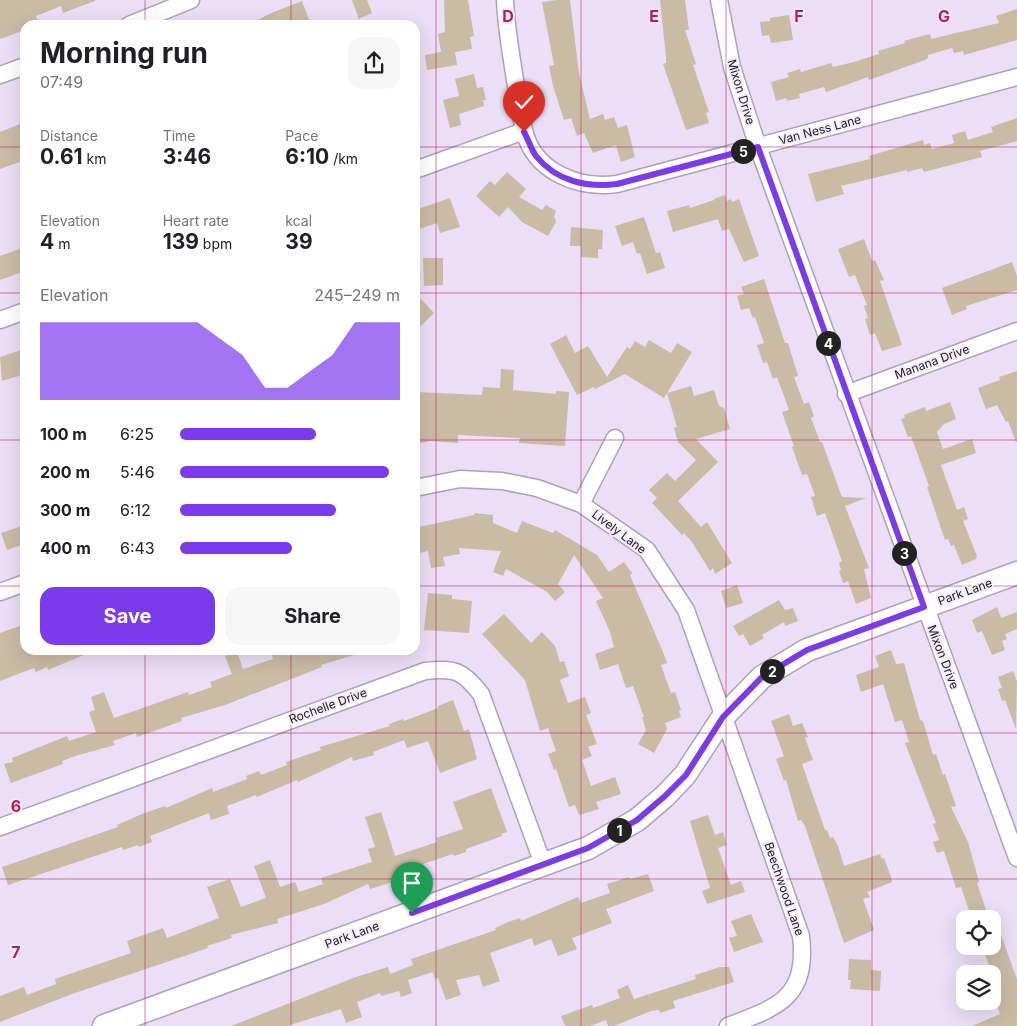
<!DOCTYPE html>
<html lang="en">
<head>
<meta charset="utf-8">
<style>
  :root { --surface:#fff; --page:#f6f6f6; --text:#202124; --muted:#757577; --accent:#7c3aed }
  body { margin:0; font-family:Inter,sans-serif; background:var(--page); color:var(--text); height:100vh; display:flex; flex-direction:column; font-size:19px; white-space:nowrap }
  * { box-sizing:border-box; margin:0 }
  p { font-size:16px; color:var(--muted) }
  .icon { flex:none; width:28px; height:28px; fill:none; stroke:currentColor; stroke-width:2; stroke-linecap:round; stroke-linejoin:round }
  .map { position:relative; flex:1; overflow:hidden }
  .drawer { position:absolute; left:20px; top:20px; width:400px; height:635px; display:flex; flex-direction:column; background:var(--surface); border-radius:15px; box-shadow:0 5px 20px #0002 }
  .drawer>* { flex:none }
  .fabs { position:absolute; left:956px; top:910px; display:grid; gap:10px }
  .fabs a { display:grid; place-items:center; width:45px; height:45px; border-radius:10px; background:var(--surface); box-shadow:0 5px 20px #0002; font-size:25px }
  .pin { position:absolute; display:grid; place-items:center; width:42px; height:42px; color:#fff; margin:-51px -21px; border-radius:50% 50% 50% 0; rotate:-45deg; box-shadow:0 0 5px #0007 }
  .pin .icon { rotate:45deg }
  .km { position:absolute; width:25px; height:25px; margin:-12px; border-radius:50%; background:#222; color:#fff; font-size:14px; line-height:25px; text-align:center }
  .round { display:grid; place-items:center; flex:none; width:52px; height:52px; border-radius:15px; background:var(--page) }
  .headline { display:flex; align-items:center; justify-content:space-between; height:85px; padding:0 20px }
  h1 { font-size:28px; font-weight:700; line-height:38px }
  .figures { display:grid; grid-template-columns:repeat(3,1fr); gap:8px; height:85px; padding:5px 20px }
  .figures div { display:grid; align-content:center }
  .figures b { font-size:21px; font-weight:700 }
  .figures small { font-size:14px; font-weight:400 }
  .figures p { font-size:14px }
  .chart { height:140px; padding:10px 20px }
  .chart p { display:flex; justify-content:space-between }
  .chart svg { width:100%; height:90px; margin-top:5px; fill:var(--accent); opacity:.7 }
  .primary-button { display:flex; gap:10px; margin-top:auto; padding:10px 20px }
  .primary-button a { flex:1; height:58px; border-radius:15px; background:var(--accent); color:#fff; font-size:20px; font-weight:700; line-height:58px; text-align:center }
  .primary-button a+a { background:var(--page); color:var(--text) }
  ul { padding:0 20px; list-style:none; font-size:16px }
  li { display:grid; grid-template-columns:80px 60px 1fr; align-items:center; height:38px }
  li i { height:12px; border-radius:6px; background:var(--accent) }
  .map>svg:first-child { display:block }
  .building { fill:#cabba5 }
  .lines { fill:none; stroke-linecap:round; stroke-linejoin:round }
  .street-casing { stroke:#aea2b8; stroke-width:19 }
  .secondary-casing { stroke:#aea2b8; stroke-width:25 }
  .street { stroke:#fff; stroke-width:16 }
  .secondary { stroke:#fff; stroke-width:22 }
  .route-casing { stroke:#fff; stroke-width:10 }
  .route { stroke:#7c3aed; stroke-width:6 }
  .grid { fill:none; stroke:#c2185b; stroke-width:1; stroke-opacity:0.55 }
  .labels { text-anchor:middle; stroke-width:4; stroke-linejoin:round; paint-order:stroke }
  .street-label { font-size:12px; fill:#1e1921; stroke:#f5edfc }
  .grid-label { font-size:16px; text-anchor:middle; font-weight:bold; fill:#c2185b; stroke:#f5edfc; stroke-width:4; stroke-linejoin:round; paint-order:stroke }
</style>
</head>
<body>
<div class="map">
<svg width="1017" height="1026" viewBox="0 0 1017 1026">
  <rect width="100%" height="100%" fill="#ebdef6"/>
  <path class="building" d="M0 0H95V1L63 13 61 6 36 16 40 25H25V30L0 39Z
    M352 0H367L372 13 359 19Z
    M444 0H468L474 36 470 37 472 49 455 52 457 65 427 70 425 55 441 52 438 34 445 32Z
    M557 0H570L579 73 590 119 603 114 605 120 614 117 618 128 627 125 635 157 621 162 616 145 593 153 584 133 577 136 571 118 564 120 553 86 549 66 554 65 542 2Z
    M660 0H685L689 30H685L696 64 693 65 709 112 706 113 709 123 686 130 663 64 666 63V57Z
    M302 1 311 25H248L269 14Z
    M1017 9V40L964 55 963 51 954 53 952 48 928 55V58L925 60 869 80 868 77 826 92 824 87 799 94 800 98 787 101 786 98 776 101 771 82 789 77 787 73 800 69 801 72 831 63 833 67 850 63 879 54 878 51 905 43 904 41 930 34 931 39 999 23 996 16Z
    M789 15 793 40 771 43 769 35 762 36 760 22 770 21V18Z
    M474 74 477 88 483 87 486 100H483L484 106 459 114 461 125 450 128 443 100 459 96 455 79Z
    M1017 118V141L980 151 982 157 924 172 922 168 907 172V170L841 186 844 194 816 202 808 174 870 159 869 156 923 140 924 145 930 143 932 149 954 143 952 135 965 131 968 140 993 132 991 127Z
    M25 122V160L0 169V132Z
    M507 172 526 189 519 197 542 210 546 205 556 211 554 216 556 222 548 236 522 222 508 207 499 217 476 196 490 181 495 185Z
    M725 195 727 201 731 199 732 202 739 199 759 256 744 262 729 229 722 231 718 219 673 232 667 211 689 205 690 208 714 200V199Z
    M450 198 460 227 440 233 437 223 419 229 417 226H415V210Z
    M644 217 656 253 660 252 665 268 647 274 640 253 637 254 633 242 622 246 615 226Z
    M571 227 603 230 602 249H598V258L581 257V246H570Z
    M864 239 872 261 875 260 884 280 880 281 902 345 882 351 875 333 870 335 865 319 868 318 864 306 867 305 855 275 849 277 838 249Z
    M25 247V271L0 280V256Z
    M423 258H443V285L424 286Z
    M1012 262 1017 276V290L966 306 967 309 952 315 942 288Z
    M764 279 785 343H788L791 353 798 376 794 377 804 404 809 402 814 416 811 418 820 442H822L842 497 866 498 845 506 869 568 864 569 871 598 856 604 848 581 843 583 839 571 841 570 839 563 842 561 825 513 817 516 811 497 815 496 807 474 802 475 792 447 794 446 782 412 789 410 777 377 773 379 767 362 763 363 757 345 764 343 755 317 753 318 749 308 741 310 737 296 744 294 741 287Z
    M421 299 434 313 415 332V305Z
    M566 335 575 353 588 346 607 377 627 347 630 349 635 341 645 347 649 340 671 353 677 343 692 352 664 398 625 374 595 389 594 387 577 395 550 344Z
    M25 349V374L2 381 0 357Z
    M501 369 514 370 513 390 556 394V391L569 392 565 446 519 443 520 438 458 435V443L430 441 417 444 415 435V392L482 395 483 387 500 388Z
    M1017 371V441L1016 442 1008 421 1006 422 997 405 986 409 978 388 1000 380 999 377Z
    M691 386 694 396 714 390 719 406 724 408 730 429 696 439 718 462 678 501 701 527 707 522 732 563 715 574 713 568 710 571 692 542 684 533 682 535 652 503 657 498 649 490 667 473 675 481 696 460 678 442 674 428 677 427 667 393Z
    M950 402 956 419 944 424 937 432 943 449 972 439 976 453 941 465 957 510 964 507 968 519 963 521 977 556 976 559 962 565 954 545 951 546 948 539 945 540 927 487 929 486 911 436 908 437 901 419 905 418 904 415 925 407 926 411Z
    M475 513 493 515V523L517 533 522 521 553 533 555 530 597 555 609 572 624 562 632 573 630 575 663 652 667 663 661 665 671 693 675 692 681 710 679 711 681 717 665 723 667 729 654 753 638 744 646 730 642 717H644L633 686 626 688 618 664 600 670 595 654 614 647 610 632 596 601 603 598 574 555 558 584 565 592 555 601 547 592 506 569 503 576 493 572 501 551 459 548 460 554 443 557 445 566 431 568 428 551 415 554V528L474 515Z
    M25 525V544L7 550 1 533Z
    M737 585 743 603 726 608 721 591Z
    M428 593 452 595V599L472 601 469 633 424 630Z
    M779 600 785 610 793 608 798 621 785 626 784 622 762 635 764 638 750 646 743 634 739 636 733 626Z
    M997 607 1001 618 1017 612V629L1005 634 1007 639 1002 641 1005 650 992 655 982 631 977 633 972 620Z
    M504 614 531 643 542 632 555 646 560 662 564 661 569 676 560 680 568 703 585 697 591 713 586 715 597 744 588 747 592 756 582 760 591 786 615 777 621 794 596 802 599 809 579 815 575 805 569 807 556 769 554 770 548 754 556 751 548 728 540 731 525 680 482 634Z
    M25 624V650L93 651 48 670 47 667 36 672 34 668 0 681V633Z
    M270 650H361V653L321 665 322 667 225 705 181 718 182 721 137 737 136 733 113 741 115 745 75 756 62 761 63 764 11 783 4 764 13 762 12 758 67 736 69 741 96 732 89 712 95 710 91 697 104 692 114 718 188 692 189 695 212 687 210 682 232 674 225 656 237 652 243 669 273 659Z
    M891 650 896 664 904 663 920 720 923 721 933 755 936 754 943 775 945 774 956 806 951 807 968 842 979 882 977 883 989 919H972L961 887 956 888 944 851 937 853 933 842 939 840 933 824 936 823 905 743 909 742 902 720 895 722 883 684 861 692 856 675 879 667 875 656Z
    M1013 671 1017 681 1016 729 1005 700 1002 701 998 689 1002 688 998 677Z
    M453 700 464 731 469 729 477 759 440 773 428 741 407 748 404 740 373 752 374 755 353 761 352 757 298 782 297 780 257 797 256 795 227 806 229 814 211 820 209 813 150 836 152 842 139 847 138 845 123 850 122 847 8 885 2 867 118 827 117 825 142 814 165 806 166 808 212 788 213 792 247 779 246 776 259 771 261 775 287 765 286 762 321 750 320 747 390 726 389 724 403 719 404 721 438 708V706Z
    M789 714 793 726 802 723 808 737 805 738 813 760 802 764 825 830H827L830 838 833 837 838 846 844 866 880 854 882 859 884 858 891 877 892 882 867 892 870 897 863 899 874 930 844 943 805 826 801 820 798 821 786 780 784 781 776 759 784 756 771 721Z
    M491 788 507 832 501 834 502 836 466 849V852L454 856 453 854 423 864 424 867 417 870 419 874 399 882V880L370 889 368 884 324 904 277 919 278 923 231 935 232 938 207 946 208 948 72 994 0 1022V996L24 987 27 995 56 984 55 979 131 953 127 941 163 928 167 938 219 918 207 887 230 879 241 907 266 898 254 866 270 860 280 887 295 882 299 892 323 884 321 878 372 862 368 849 375 847 365 817 381 812 395 856 437 842 436 838 463 829 453 802Z
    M708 815 715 835 723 832 727 845 718 848 731 885 741 881 745 892 707 904 702 891 710 888 690 821Z
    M648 874 654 891 606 909 612 923 572 938 577 949 558 956 551 939 534 946 532 938 490 953 500 981 483 987 479 975 456 980 461 995 446 1000 438 978 435 979 433 972 408 980 412 993 401 997 399 991 381 996 380 993 357 1002 362 1017 346 1023 341 1009 287 1026H231L356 977 388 967 390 974 413 965 411 959 496 930 495 928 508 922 520 918 521 921 578 897 581 903 610 893 607 884 629 877 630 879Z
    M751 914 763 942 734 952 729 938 737 936 731 921Z
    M992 916H994L1017 979V1026H972L1000 1014 992 993V974L982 946H992Z
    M849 959 871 960V970L881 971 880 991 850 989 851 980H848Z
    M720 967H729L734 982 673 1001 675 1008 660 1013 659 1010 651 1011 614 1026H608L606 1020 590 1026H565L561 1016 592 1005 593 1008 620 998 617 990 628 985 634 999 696 979 695 975Z"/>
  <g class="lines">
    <defs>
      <path id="street" d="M505 0C506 27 511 53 515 80 518 96 520 113 524 130 534 172 578 189 617 184L1017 77
        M719 0 732 67 758 147 1017 858
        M129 25 191 0
        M0 75 25 66
        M415 170 524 131
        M0 320 25 311
        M846 394 1017 331
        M415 488 460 479 502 481 537 488 581 504 647 550 686 610 801 936C808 998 778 1007 728 1026
        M581 504 615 438
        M0 592 25 583
        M0 827 425 671C455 668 462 670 481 694L543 864"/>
      <path id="secondary" d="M104 1026 588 848 637 820 665 796 685 775 723 717 762 677 807 650 1017 573"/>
    </defs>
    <use href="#street" class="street-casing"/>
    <use href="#secondary" class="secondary-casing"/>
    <use href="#street" class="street"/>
    <use href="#secondary" class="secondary"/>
  </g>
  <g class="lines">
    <defs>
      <path id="route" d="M412 913 588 848 637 820 665 796 686 775 723 717 762 677 807 650 924 607 758 147 617 184C587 188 556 181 536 156 531 149 528 139 524 132"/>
    </defs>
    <use href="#route" class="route-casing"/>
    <use href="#route" class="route"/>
  </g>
  <path class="grid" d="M145 0V25M291 0V25M436 0V1026M581 0V1026M726 0V1026M872 0V1026M0 147H25M415 147H1017M0 293H25M415 293H1017M0 440H25M415 440H1017M0 586H25M415 586H1017M145 650V1026M291 650V1026M0 733H1017M0 879H1017"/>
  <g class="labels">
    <g class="street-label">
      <text transform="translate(741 92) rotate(73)" y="4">Mixon Drive</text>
      <text transform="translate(820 130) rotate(-15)" y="4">Van Ness Lane</text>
      <text transform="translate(932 362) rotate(-20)" y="4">Manana Drive</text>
      <text transform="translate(619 532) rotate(37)" y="4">Lively Lane</text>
      <text transform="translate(965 592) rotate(-20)" y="4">Park Lane</text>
      <text transform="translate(943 657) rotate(69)" y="4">Mixon Drive</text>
      <text transform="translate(328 706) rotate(-20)" y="4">Rochelle Drive</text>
      <text transform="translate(784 889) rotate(71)" y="4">Beechwood Lane</text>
      <text transform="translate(352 935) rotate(-20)" y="4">Park Lane</text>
    </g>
  </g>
  <g class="grid-label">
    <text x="508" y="22">D</text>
    <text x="654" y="22">E</text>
    <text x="799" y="22">F</text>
    <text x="944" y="22">G</text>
    <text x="16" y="812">6</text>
    <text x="16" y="958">7</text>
  </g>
</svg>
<div class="fabs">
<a><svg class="icon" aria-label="locate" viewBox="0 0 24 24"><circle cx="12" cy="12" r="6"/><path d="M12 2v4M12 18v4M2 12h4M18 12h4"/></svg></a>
<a><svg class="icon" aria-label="layers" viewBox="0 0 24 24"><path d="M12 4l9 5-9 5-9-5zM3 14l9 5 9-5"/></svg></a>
</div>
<div class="pin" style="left:412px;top:913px;background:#1e9e55"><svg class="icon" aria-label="arrive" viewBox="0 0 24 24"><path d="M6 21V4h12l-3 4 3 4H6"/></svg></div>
<div class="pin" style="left:524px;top:132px;background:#d93025"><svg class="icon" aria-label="check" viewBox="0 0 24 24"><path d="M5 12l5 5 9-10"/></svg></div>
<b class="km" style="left:619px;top:830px">1</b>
<b class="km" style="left:772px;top:671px">2</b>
<b class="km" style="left:904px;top:553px">3</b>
<b class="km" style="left:828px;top:343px">4</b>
<b class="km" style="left:743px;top:151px">5</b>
<section class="drawer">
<div class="headline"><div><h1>Morning run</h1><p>07:49</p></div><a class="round"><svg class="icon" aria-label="share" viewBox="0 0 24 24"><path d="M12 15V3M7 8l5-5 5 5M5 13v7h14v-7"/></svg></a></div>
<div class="figures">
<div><p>Distance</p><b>0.61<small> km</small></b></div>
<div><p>Time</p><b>3:46</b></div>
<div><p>Pace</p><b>6:10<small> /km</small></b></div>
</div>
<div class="figures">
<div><p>Elevation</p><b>4<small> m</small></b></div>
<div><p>Heart rate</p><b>139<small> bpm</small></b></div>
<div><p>kcal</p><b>39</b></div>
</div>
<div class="chart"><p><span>Elevation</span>245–249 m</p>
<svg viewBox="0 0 160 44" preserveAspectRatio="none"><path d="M0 44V6L10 6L20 6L30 6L40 6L50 6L60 6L70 6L80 14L90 22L100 38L110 38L120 30L130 22L140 6L150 6L160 6V44z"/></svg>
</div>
<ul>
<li><b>100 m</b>6:25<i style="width:62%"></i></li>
<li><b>200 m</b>5:46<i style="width:95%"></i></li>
<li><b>300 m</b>6:12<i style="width:71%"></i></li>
<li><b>400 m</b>6:43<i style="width:51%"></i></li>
</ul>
<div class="primary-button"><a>Save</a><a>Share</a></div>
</section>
</div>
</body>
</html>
